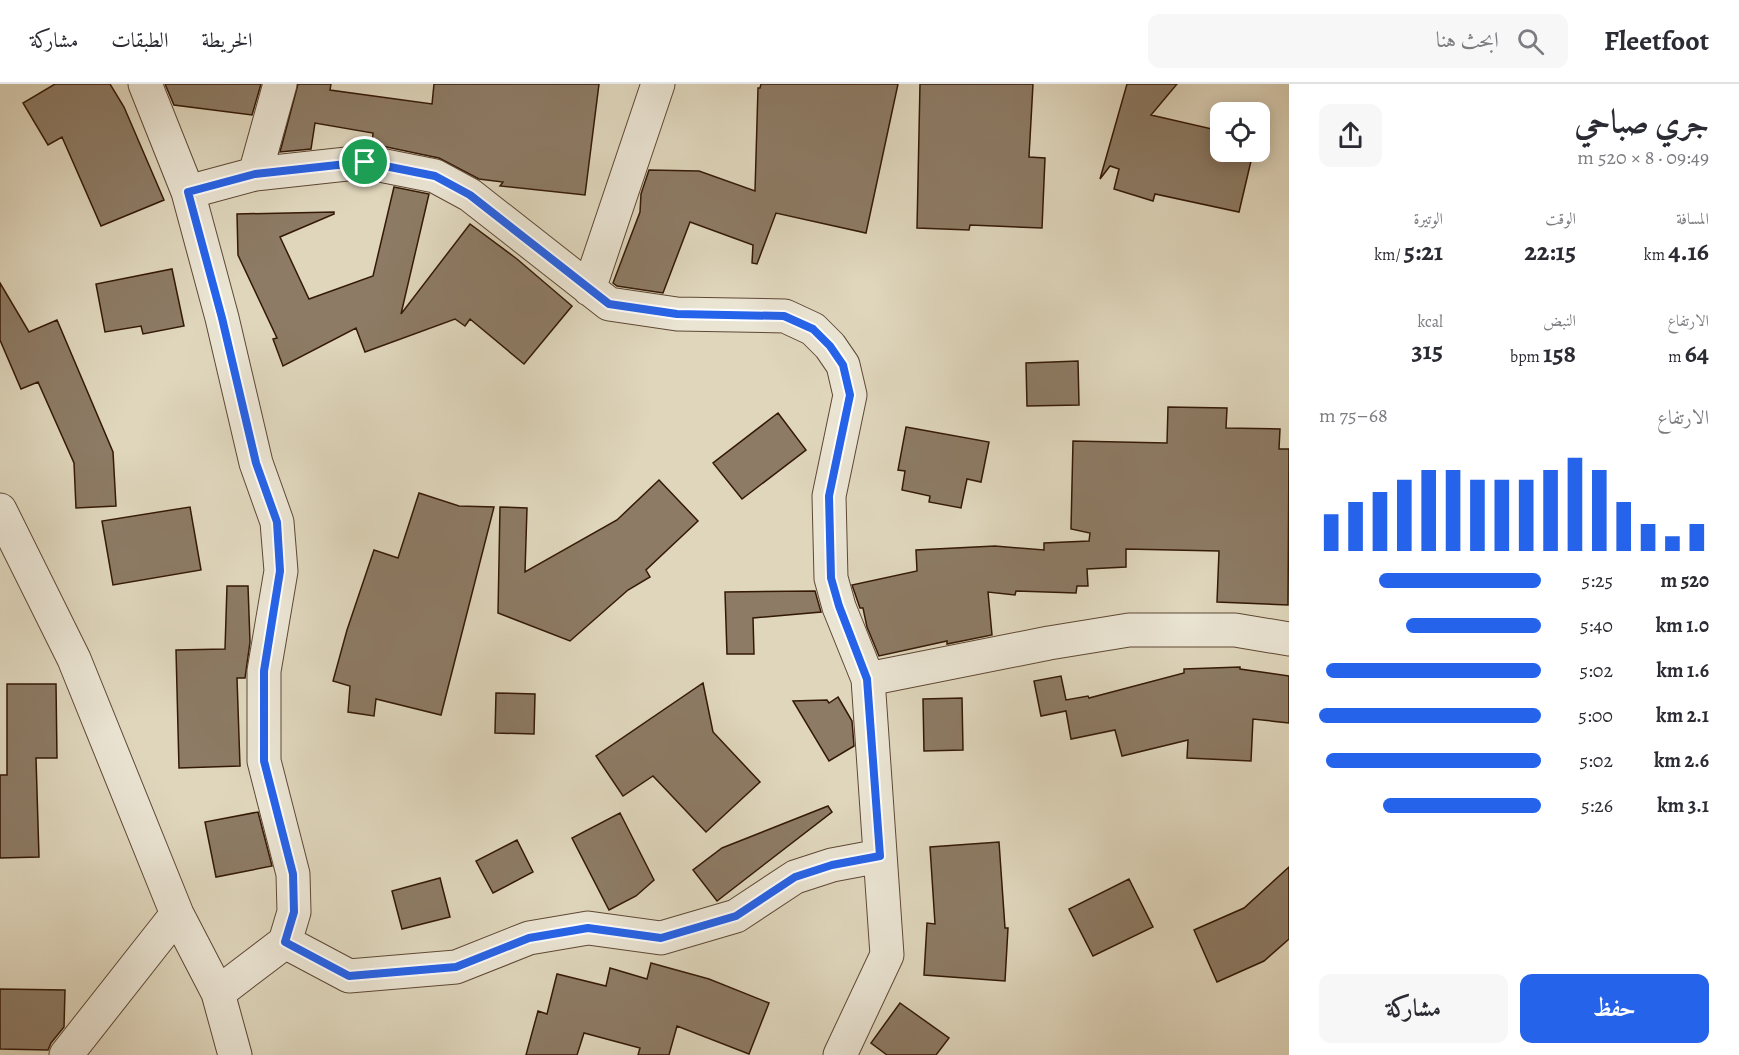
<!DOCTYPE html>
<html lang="ar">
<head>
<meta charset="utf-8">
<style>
  :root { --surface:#fff; --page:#f7f7f7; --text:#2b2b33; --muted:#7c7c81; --line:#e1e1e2; --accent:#2563eb }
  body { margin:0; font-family:Alegreya,Amiri,serif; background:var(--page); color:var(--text); direction:rtl; height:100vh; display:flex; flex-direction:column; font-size:22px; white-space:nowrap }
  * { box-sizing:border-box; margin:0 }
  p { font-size:20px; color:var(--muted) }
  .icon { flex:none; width:33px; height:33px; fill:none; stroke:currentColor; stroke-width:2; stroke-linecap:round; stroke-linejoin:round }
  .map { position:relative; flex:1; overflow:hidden; direction:ltr }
  .details { display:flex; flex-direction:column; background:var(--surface); width:450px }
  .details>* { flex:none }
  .fabs { position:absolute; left:1210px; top:18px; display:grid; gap:12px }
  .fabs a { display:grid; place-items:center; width:60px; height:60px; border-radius:12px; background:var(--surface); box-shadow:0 3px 15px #0003; font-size:30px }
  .pin { position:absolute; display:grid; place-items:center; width:51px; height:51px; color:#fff; margin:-26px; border:3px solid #fff; border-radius:50%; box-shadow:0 2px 6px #0007 }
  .round { display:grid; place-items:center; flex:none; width:63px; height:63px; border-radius:12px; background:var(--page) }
  .summary { display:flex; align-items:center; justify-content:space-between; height:102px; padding:0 30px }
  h1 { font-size:33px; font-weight:700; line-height:45px }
  .stats { display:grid; grid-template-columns:repeat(3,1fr); gap:9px; height:102px; padding:6px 30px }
  .stats div { display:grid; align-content:center }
  .stats b { font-size:26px; font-weight:700 }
  .stats small { font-size:16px; font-weight:400 }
  .stats p { font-size:16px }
  .chart { height:168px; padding:12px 30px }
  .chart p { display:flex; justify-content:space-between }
  .chart svg { width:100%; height:108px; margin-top:6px; stroke:var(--accent); stroke-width:6 }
  .button { display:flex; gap:12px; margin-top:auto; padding:12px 30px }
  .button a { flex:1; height:69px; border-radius:12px; background:var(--accent); color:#fff; font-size:24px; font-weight:700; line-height:69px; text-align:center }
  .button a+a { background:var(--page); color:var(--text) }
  ul { padding:0 30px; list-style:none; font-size:20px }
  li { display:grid; grid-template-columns:96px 72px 1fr; align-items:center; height:45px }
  li i { height:15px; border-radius:8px; background:var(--accent) }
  header { display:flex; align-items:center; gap:36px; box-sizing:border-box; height:84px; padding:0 30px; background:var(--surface); border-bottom:2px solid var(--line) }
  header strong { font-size:28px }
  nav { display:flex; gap:33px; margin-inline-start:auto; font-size:21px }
  .search { width:420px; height:54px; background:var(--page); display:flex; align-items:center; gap:15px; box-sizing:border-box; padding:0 21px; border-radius:12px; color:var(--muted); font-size:22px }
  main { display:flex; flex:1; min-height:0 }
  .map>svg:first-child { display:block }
  .building { fill:#8d7b65; stroke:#341906; stroke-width:1.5 }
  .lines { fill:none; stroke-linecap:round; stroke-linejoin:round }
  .minor-casing { stroke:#5f4834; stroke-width:35 }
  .minor { stroke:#eae4d3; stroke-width:33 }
  .route-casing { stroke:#fff; stroke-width:12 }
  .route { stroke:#2563eb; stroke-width:8 }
</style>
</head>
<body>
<header>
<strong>Fleetfoot</strong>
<div class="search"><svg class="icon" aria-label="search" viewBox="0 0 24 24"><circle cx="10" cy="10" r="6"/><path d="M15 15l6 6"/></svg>ابحث هنا</div>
<nav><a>الخريطة</a><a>الطبقات</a><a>مشاركة</a></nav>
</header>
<main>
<section class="details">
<div class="summary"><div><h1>جري صباحي</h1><p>09:49 · 8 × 520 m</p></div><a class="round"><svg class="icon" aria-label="share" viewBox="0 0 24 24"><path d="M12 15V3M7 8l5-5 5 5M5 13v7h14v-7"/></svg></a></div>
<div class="stats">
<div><p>المسافة</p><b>4.16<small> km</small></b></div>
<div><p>الوقت</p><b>22:15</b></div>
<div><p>الوتيرة</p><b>5:21<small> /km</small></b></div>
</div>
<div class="stats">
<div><p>الارتفاع</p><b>64<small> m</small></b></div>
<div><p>النبض</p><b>158<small> bpm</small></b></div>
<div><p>kcal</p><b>315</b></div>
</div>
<div class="chart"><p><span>الارتفاع</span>68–75 m</p>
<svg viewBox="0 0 160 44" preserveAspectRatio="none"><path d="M5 44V29M15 44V24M25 44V20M35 44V15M45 44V11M55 44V11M65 44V15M75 44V15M85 44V15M95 44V11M105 44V6M115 44V11M125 44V24M135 44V33M145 44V38M155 44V33"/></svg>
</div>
<ul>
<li><b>520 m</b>5:25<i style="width:73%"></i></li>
<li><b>1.0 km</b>5:40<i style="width:61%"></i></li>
<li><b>1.6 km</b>5:02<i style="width:97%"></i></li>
<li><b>2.1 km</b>5:00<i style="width:100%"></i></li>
<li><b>2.6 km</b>5:02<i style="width:97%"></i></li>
<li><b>3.1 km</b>5:26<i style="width:71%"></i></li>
</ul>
<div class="button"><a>حفظ</a><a>مشاركة</a></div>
</section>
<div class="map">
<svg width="1289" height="971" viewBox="0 0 1289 971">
  <rect width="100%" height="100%" fill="#dfd6bc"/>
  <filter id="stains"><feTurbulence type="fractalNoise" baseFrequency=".00333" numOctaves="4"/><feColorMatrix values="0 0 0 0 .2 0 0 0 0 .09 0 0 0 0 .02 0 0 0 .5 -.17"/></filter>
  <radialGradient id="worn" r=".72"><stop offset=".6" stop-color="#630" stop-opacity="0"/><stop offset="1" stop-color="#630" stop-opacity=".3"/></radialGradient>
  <path class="building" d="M55 0H110L124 23 164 116 101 142 62 53 48 61 23 19Z
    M165 0H261L252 31 174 21Z
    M298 0H331L330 6 432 20 434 0H599L585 111 500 102 503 98 479 95 439 74 372 60 373 49 315 39 311 65 280 68Z
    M761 0H898L866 149 776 129 757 180 752 179 753 161 690 138 663 209 617 202 613 199 640 128 641 110 649 86 699 87 755 107 758 4H760Z
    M920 0H1033L1029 73 1045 74 1042 144 970 141 969 146 917 144Z
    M1127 0H1177L1151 31 1221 47V68H1245L1243 75 1251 77 1239 128 1155 110 1153 117 1114 105 1119 85 1110 82 1100 95Z
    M394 103 429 110 401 230 470 140 517 175 572 222 524 280 470 235 465 242 455 235 365 268 356 244 283 282 273 255 277 254 238 171 237 130 334 128V130L280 153 309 215 373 192Z
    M172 185 184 242 143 250 141 242 105 248 96 200Z
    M0 199 29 248 57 236 113 368 116 422 76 424 74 379 38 298 21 305 0 256Z
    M1078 277 1079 321 1027 322 1026 279Z
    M1168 323 1227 324 1226 344 1280 345 1279 365H1289L1288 521 1217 518 1219 467 1126 465V483L1087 485 1088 502H1077L1076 509 1016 507 1015 511 988 508 992 551 947 560V557L879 572 867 543 863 524H860L852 501 917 487 916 466 995 462 1044 466V459L1089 457 1090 449 1071 445 1073 357 1167 359Z
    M778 329 806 366 742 415 713 379Z
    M906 343 989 358 981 398 967 395 961 424 929 418 930 412 902 406 905 387 898 386Z
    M659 396 698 437 646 486 650 493 628 506 570 557 498 529 500 423 527 424 525 488 617 436Z
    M419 409 459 422 494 423 441 631 376 615 374 632 348 628 350 602 333 597 347 546 374 466 398 474Z
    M190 423 201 486 113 501 102 437Z
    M227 502H248L250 558 245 594H237L240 682 179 684 176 566 225 565Z
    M815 507 821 528 753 534 754 570H727L725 508Z
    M1240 583V585L1289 592V639L1253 635 1251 677 1187 674 1188 656 1122 672 1115 646 1071 655 1066 627 1041 632 1034 597 1061 592 1066 616 1088 612 1089 614 1184 589V585Z
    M703 599 713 648 760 698 706 748 653 692 623 712 596 672Z
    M7 600H56L57 674H36L39 773 0 774V691H7Z
    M496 609 535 610 534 650 495 649Z
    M838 613 852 637 854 662 829 677 793 617 827 616 829 619Z
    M962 614 963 666 924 667 923 615Z
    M828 722 832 728 717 817 693 786 722 764Z
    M258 728 272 782 216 793 205 738Z
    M620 729 654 796 636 812 609 826 572 754Z
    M517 756 533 788 493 809 476 777Z
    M999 758 1005 844H1008L1005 897 924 891 927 839 935 840 930 763Z
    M1289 783V855L1264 877 1217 898 1194 846 1244 824Z
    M440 794 450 833 402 845 392 807Z
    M1129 795 1153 843 1093 872 1069 825Z
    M651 879 709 895 769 919 749 970 677 942 669 971H638L640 964 584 949 577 971H526L538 927 547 930 557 890 606 902 610 884 647 895Z
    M0 905 65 906 64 943 51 959 48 966 0 965Z
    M900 919 949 954 936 971H887L871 959Z"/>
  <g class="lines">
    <defs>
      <path id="minor" d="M145 0 188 108
        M255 90 280 0
        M589 205 658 0
        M0 426 74 575 177 830 218 909 235 971
        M285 858 349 892 456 883 529 854 588 844 661 854 736 832 795 793 832 781 880 772
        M218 909 285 858 294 828 293 790 264 677V587L281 487 277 438 256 379 222 234 188 108 255 90 365 78 435 92 470 111 609 220 677 230 785 232 813 245 830 262 843 281 850 311 829 412 831 494 839 523 868 595 1049 559 1129 546H1235L1289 555
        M66 971 177 830
        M840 971 887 871 868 595"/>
    </defs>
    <use href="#minor" class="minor-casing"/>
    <use href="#minor" class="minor"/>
  </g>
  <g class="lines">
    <defs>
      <path id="route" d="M365 78 435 92 470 111 609 220 677 230 784 232 813 245 830 262 843 281 850 311 829 412 831 494 839 522 867 595 880 772 832 781 795 793 736 832 661 854 588 844 529 854 456 883 349 892 285 858 294 828 293 790 264 677V587L280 487 277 438 256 379 222 234 188 108 255 90Z"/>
    </defs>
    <use href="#route" class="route-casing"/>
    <use href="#route" class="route"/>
  </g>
  <rect width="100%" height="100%" filter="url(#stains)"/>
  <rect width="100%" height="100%" fill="url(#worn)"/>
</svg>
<div class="fabs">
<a><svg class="icon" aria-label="locate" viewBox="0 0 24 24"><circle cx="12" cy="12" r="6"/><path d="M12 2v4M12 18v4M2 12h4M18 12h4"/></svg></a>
</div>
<div class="pin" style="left:365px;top:78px;background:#1e9e55"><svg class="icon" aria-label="arrive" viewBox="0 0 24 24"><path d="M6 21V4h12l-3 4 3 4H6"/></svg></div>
</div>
</main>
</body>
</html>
